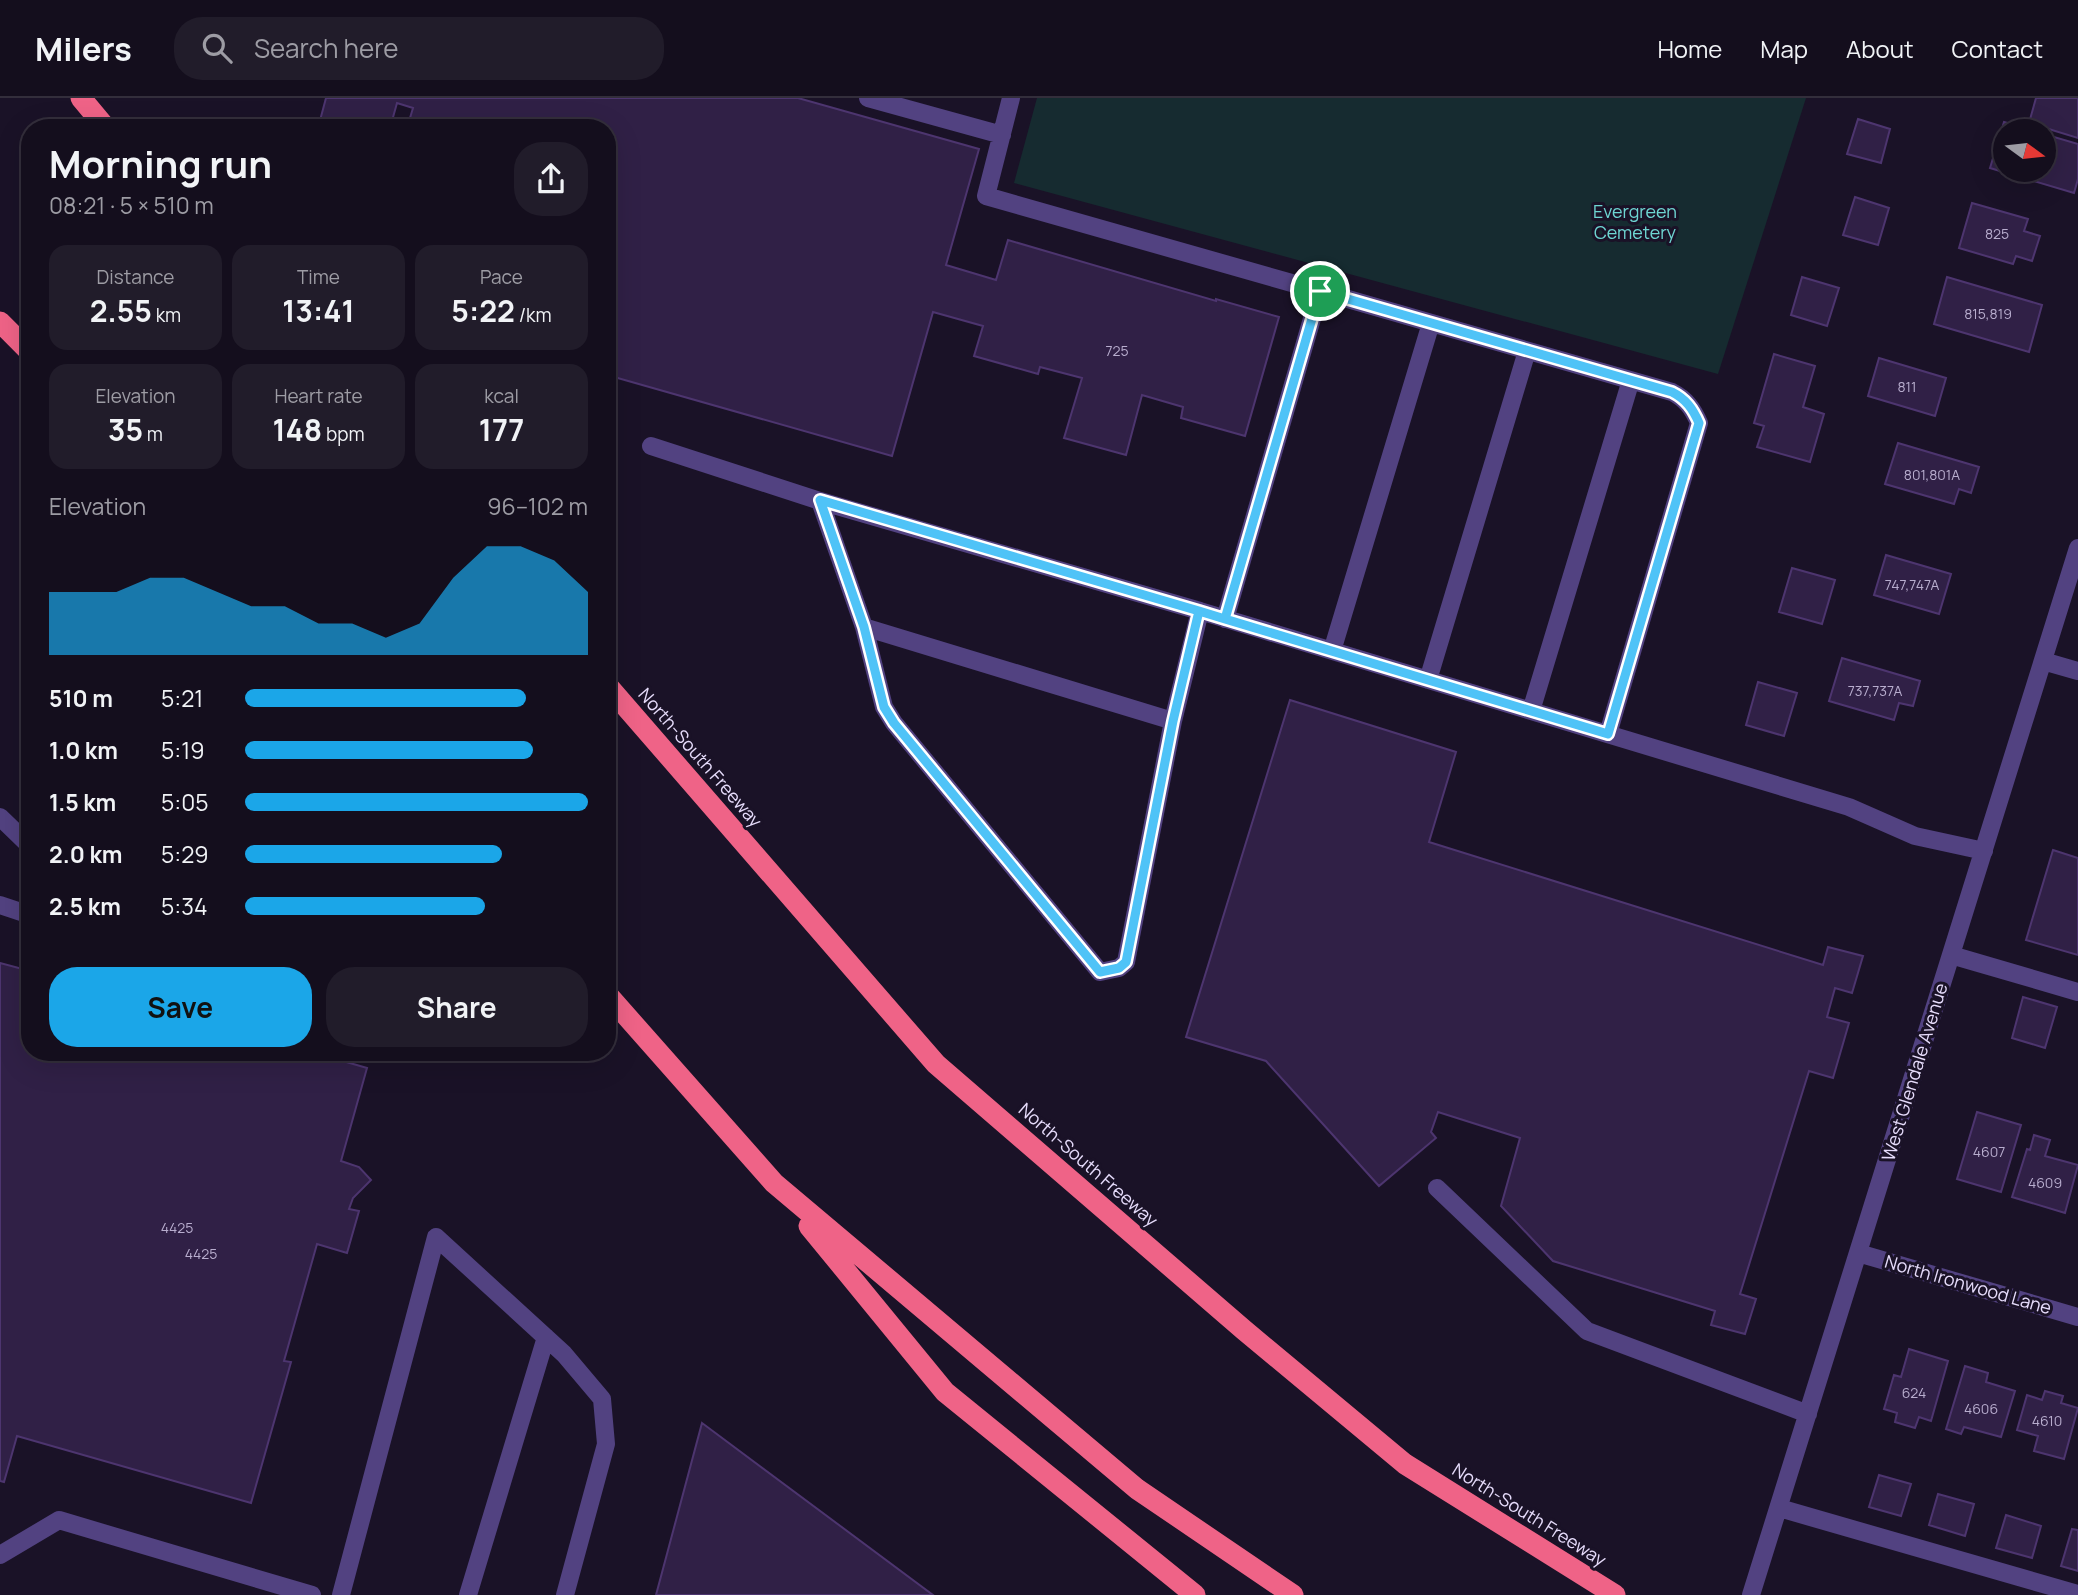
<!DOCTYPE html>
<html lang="en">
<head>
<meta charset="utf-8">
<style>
  :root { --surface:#140e1d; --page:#211c2a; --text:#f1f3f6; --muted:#9d9ca4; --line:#332e3b; --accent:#1ba6e8 }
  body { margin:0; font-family:Manrope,sans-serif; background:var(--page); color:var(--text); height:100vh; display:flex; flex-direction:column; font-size:26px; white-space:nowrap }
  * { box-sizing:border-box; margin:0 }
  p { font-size:23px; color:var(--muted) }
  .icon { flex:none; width:38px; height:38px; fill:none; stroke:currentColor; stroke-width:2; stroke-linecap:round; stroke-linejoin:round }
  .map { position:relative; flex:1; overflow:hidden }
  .side { position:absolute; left:21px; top:21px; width:595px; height:942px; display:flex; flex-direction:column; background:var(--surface); border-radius:28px; box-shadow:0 7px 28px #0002,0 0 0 2px var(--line) }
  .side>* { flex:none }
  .needle { width:46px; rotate:105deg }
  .controls { position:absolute; left:1993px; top:21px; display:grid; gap:14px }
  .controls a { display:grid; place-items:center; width:63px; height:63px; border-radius:50%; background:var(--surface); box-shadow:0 7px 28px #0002,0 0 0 2px var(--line); font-size:35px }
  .pin { position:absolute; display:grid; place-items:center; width:60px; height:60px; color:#fff; margin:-30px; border:4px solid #fff; border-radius:50%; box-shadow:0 2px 7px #0007 }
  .round { display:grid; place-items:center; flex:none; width:74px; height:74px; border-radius:28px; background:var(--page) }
  .summary { display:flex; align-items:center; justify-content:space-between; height:119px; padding:0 28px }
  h1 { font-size:38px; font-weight:700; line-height:52px }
  .stats { display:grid; grid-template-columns:repeat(3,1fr); gap:10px; height:119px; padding:7px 28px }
  .stats div { display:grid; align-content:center; border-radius:18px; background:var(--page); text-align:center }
  .stats b { font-size:30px; font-weight:700 }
  .stats small { font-size:19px; font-weight:400 }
  .stats p { font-size:19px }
  .chart { height:196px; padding:14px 28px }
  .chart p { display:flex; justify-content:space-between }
  .chart svg { width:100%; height:126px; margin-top:7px; fill:var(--accent); opacity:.7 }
  .primary-button { display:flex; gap:14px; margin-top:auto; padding:14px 28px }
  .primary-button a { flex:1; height:80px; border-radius:28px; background:var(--accent); color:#111; font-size:28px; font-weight:700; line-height:80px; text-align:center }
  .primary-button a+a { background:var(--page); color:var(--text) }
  ul { padding:0 28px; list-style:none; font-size:23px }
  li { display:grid; grid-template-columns:112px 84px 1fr; align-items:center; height:52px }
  li i { height:18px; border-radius:9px; background:var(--accent) }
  header { display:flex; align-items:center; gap:42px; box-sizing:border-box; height:98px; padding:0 35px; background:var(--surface); border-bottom:2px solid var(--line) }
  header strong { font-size:33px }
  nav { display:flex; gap:38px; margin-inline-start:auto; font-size:24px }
  .search { width:490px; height:63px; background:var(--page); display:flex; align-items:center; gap:18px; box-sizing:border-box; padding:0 24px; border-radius:28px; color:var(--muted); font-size:26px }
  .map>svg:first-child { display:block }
  .green { fill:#162b30 }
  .building { fill:#302046; stroke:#4d356f; stroke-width:2 }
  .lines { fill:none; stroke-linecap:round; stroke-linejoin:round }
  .minor { stroke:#524281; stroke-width:18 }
  .highway { stroke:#ef6387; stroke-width:21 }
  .route-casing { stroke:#fff; stroke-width:14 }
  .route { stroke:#4fc3f7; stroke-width:9 }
  .labels { text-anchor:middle; stroke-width:6; stroke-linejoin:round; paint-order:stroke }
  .number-label { font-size:14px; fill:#b8adce }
  .park-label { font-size:18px; fill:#6ed5d2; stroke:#1a1227 }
  .street-label { font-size:18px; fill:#e6dcfb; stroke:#1a1227 }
</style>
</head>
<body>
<header>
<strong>Milers</strong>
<div class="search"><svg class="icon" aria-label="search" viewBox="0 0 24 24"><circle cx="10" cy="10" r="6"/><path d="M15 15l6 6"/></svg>Search here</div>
<nav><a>Home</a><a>Map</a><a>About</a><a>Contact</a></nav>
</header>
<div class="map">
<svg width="2078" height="1497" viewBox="0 0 2078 1497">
  <rect width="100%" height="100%" fill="#1a1227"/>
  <path class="green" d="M1037 0H1806L1718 276 1014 85Z"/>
  <path class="building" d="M326 0H798L979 51 946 167 996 182 1008 142 1216 203V201L1279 219 1245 338 1181 320 1183 309 1142 297 1126 357 1064 340 1082 280 1040 269 1038 276 974 258 983 228 933 214 892 358 607 277V30H407L413 10 397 5 390 30H318Z
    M2036 0H2078V40L2029 25Z
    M1858 21 1890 31 1881 65 1847 56Z
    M2004 24 2036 33H2006V72H2044V36L2078 46V81L2074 95 1990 70Z
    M1855 99 1889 110 1878 147 1843 137Z
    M1972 105 2028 121 2024 133 2040 138 2032 163 2016 158 2013 166 1959 150Z
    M1802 179 1839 190 1827 228 1791 217Z
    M1947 179 2042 207 2029 254 1934 226Z
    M1774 256 1815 268 1803 309 1824 316 1810 364 1757 349 1764 328 1754 325Z
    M1879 260 1946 280 1935 318 1868 298Z
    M1898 345 1979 369 1971 395 1959 391 1954 406 1885 386Z
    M1886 457 1951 476 1939 516 1874 497Z
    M1792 470 1835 482 1822 526 1779 514Z
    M1842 560 1920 583 1913 608 1899 605 1894 622 1829 603Z
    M1758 584 1797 595 1784 638 1746 627Z
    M1290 602 1456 654 1429 744 1823 867 1828 849 1863 858 1852 895 1835 890 1827 919 1849 925 1833 980 1809 973 1740 1196 1756 1201 1745 1236 1711 1227 1715 1213 1553 1163 1501 1108 1520 1040 1438 1014 1431 1034 1436 1040 1379 1088 1266 963 1186 939Z
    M2053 752 2078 760V857L2026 842Z
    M0 865 30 873V954H312L367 970 341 1063 359 1069 371 1082 353 1100 349 1111 359 1113 347 1155 317 1146 284 1263 291 1264 251 1405 17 1338 4 1384 0 1383Z
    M2023 899 2057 909 2045 950 2012 940Z
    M1977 1014 2021 1027 2001 1094 1957 1081Z
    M2034 1037 2050 1042 2045 1058 2078 1067 2065 1115 2012 1099 2027 1051 2030 1052Z
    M1909 1251 1948 1263 1931 1323 1919 1319 1915 1330 1895 1324 1897 1315 1884 1311 1894 1277 1901 1279Z
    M1965 1268 1988 1275 1986 1284 2015 1293 2001 1339 1964 1329 1961 1336 1946 1331Z
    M2045 1293 2063 1298 2061 1305 2078 1310 2064 1361 2034 1353 2038 1338 2017 1332 2027 1297 2042 1302Z
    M702 1325 933 1497H656Z
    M1879 1377 1911 1386 1901 1418 1869 1409Z
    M1938 1396 1974 1406 1965 1438 1929 1427Z
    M2006 1417 2041 1428 2032 1460 1996 1450Z
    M2072 1431 2078 1432V1473L2061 1468Z"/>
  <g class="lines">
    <path class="minor" d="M868 0 1002 37
      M1011 0 986 98 1320 193 1225 521
      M1320 193 1672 294C1686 301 1693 311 1699 325L1608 636
      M651 348 820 403 864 529 1173 623 1200 513 1849 709 1915 738 1984 753
      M820 403 1200 513
      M864 529 884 609 894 625 1100 874 1119 870 1126 864 1173 623
      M1332 553 1431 225
      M2043 563 2078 573
      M1428 582 1527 253
      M1531 613 1631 282
      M0 719 30 748
      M0 807 30 817
      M1951 857 2078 894
      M1437 1090 1587 1233 1808 1316
      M1858 1155 2078 1219
      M1779 1410 2078 1496
      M0 1457 59 1422 312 1497
      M341 1497 436 1139 564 1256 602 1301 606 1346 565 1497
      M468 1497 546 1239
      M1751 1497 2078 450"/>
    <path class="highway" d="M81 0 106 30
      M0 224 30 254
      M607 587 936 966 1244 1232 1405 1366 1615 1497
      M607 896 774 1085 1137 1391 1293 1497
      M809 1128 945 1294 1195 1497"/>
  </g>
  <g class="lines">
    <defs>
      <path id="route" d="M1320 193 1225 521 1199 513 1173 623 1126 864 1119 870 1100 874 894 625 884 609 864 529 820 402 1199 513 1225 521C1352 559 1480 597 1608 636L1699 325C1693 311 1686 301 1672 294L1320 193"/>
    </defs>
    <use href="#route" class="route-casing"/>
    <use href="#route" class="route"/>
  </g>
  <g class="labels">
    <g class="number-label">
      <text x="1997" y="141">825</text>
      <text x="1988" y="221">815,819</text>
      <text x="1117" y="258">725</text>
      <text x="1907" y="294">811</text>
      <text x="1932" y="382">801,801A</text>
      <text x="1912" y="492">747,747A</text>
      <text x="1875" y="598">737,737A</text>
      <text x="1989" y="1059">4607</text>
      <text x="2045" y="1090">4609</text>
      <text x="177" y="1135">4425</text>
      <text x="201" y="1161">4425</text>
      <text x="1914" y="1300">624</text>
      <text x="1981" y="1316">4606</text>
      <text x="2047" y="1328">4610</text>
    </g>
    <g class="park-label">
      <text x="1635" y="120">Evergreen<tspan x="1635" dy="21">Cemetery</tspan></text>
    </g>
    <g class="street-label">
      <text transform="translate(700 660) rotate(49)" y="6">North-South Freeway</text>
      <text transform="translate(1915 974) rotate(-73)" y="6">West Glendale Avenue</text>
      <text transform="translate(1088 1067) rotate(41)" y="6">North-South Freeway</text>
      <text transform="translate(1968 1187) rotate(16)" y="6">North Ironwood Lane</text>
      <text transform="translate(1529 1417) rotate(32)" y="6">North-South Freeway</text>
    </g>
  </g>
</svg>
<div class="controls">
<a><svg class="needle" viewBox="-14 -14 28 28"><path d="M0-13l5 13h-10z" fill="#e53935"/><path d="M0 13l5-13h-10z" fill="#9d9ca4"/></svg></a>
</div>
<div class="pin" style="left:1320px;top:193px;background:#1e9e55"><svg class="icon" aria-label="arrive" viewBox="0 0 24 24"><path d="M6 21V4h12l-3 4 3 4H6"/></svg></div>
<section class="side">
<div class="summary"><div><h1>Morning run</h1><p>08:21 · 5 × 510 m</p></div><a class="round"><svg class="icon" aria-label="share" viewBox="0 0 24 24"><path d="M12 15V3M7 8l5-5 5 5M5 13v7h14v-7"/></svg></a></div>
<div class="stats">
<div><p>Distance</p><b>2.55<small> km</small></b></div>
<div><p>Time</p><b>13:41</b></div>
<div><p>Pace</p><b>5:22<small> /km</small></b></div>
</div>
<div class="stats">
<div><p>Elevation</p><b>35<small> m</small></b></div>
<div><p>Heart rate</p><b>148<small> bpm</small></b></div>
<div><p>kcal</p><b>177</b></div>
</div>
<div class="chart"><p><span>Elevation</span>96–102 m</p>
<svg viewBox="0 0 160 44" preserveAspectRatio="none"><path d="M0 44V22L10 22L20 22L30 17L40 17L50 22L60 27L70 27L80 33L90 33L100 38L110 33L120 17L130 6L140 6L150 11L160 22V44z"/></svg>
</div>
<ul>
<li><b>510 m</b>5:21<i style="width:82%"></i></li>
<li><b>1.0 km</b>5:19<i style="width:84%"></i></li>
<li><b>1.5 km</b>5:05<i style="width:100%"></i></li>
<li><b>2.0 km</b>5:29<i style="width:75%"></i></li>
<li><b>2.5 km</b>5:34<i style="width:70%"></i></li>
</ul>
<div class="primary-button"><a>Save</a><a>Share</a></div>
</section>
</div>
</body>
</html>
